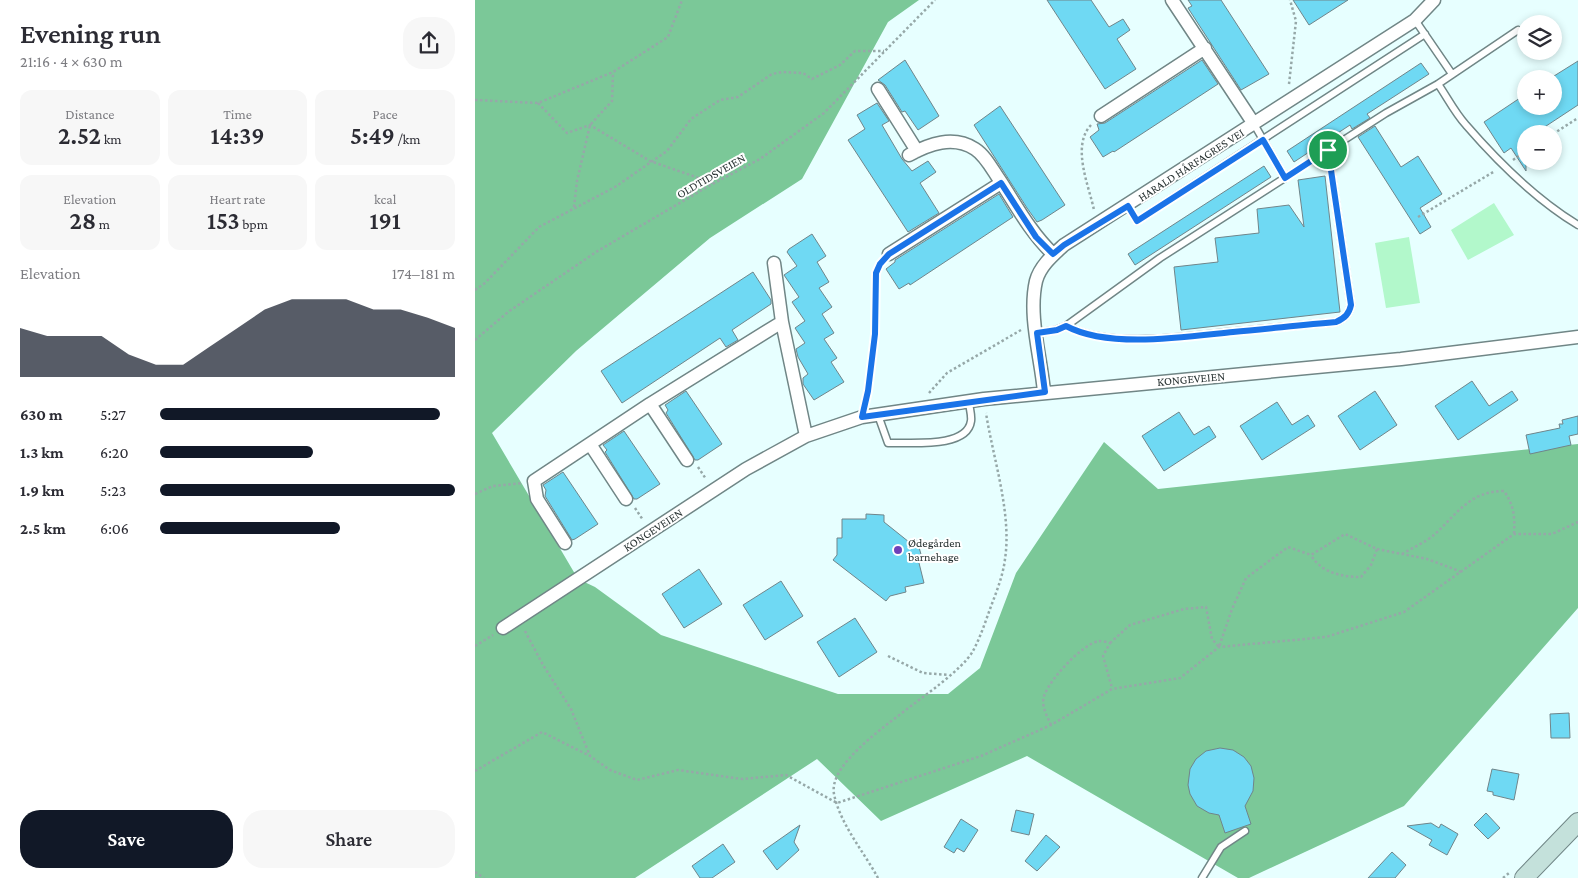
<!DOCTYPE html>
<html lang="en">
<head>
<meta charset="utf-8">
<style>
  :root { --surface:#fff; --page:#f7f7f7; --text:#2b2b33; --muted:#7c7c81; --accent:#111827 }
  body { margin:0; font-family:"Crimson Pro",serif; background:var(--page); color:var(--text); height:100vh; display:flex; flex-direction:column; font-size:19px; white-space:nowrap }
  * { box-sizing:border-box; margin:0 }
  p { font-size:16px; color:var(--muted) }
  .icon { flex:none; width:28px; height:28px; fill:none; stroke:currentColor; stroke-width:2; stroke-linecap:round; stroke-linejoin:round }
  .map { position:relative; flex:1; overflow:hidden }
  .panel { display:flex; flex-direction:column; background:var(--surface); width:475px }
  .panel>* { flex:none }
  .tools { position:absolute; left:1042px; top:15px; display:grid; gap:10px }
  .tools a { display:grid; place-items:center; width:45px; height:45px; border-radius:50%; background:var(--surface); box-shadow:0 2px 8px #0003; font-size:25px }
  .pin { position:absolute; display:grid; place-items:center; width:42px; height:42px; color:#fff; margin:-21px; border:2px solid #fff; border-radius:50%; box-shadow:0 1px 5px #0007 }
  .round { display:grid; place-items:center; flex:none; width:52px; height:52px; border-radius:20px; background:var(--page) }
  .overview { display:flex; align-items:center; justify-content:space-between; height:85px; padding:0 20px }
  h1 { font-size:28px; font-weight:600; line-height:38px }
  .figures { display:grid; grid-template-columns:repeat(3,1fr); gap:8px; height:85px; padding:5px 20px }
  .figures div { display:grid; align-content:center; border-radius:12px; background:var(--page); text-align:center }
  .figures b { font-size:25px; font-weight:600 }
  .figures small { font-size:14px; font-weight:400 }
  .figures p { font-size:14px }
  .chart { height:140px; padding:10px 20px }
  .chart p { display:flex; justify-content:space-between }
  .chart svg { width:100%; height:90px; margin-top:5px; fill:var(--accent); opacity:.7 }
  .cta { display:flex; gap:10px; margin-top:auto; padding:10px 20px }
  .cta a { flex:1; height:58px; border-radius:20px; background:var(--accent); color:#fff; font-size:20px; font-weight:600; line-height:58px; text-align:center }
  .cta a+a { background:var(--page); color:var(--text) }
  ul { padding:0 20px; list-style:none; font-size:16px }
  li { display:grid; grid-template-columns:80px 60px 1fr; align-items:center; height:38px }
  li i { height:12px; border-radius:6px; background:var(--accent) }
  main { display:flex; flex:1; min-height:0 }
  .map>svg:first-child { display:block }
  .green { fill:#b2f8cb }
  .forest { fill:#7bc898 }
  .building { fill:#6fd9f3; stroke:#70858a }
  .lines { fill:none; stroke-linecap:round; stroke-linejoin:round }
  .lane-casing { stroke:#708686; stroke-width:9 }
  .street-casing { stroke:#708686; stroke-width:15 }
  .secondary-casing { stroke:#708686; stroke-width:20 }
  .path { stroke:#96a8a8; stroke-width:2.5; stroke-dasharray:2.5 2.5; stroke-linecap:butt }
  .lane { stroke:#fff; stroke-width:6 }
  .street { stroke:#fff; stroke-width:12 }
  .secondary { stroke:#c4e1db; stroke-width:18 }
  .route-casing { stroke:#fff; stroke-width:10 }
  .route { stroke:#1a73e8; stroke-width:6 }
  .poi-dot { fill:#6e41b9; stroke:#fff; stroke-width:2 }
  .labels { text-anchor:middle; stroke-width:4; stroke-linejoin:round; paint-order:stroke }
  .street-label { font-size:12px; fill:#293333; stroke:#fff }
  .poi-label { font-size:12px; fill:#293333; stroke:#fff; text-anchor:start }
</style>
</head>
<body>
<main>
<section class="panel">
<div class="overview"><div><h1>Evening run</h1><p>21:16 · 4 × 630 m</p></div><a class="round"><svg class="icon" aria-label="share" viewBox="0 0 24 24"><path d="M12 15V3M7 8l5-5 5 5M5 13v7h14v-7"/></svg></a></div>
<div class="figures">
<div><p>Distance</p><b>2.52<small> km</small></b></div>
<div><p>Time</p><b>14:39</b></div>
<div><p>Pace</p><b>5:49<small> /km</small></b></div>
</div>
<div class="figures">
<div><p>Elevation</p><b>28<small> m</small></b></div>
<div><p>Heart rate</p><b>153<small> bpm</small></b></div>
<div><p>kcal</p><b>191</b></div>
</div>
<div class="chart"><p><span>Elevation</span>174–181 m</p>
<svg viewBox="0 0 160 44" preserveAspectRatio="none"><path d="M0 44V20L10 24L20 24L30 24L40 33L50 38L60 38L70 29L80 20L90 11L100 6L110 6L120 6L130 11L140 11L150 15L160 20V44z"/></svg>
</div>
<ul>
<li><b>630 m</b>5:27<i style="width:95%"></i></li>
<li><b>1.3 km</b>6:20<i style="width:52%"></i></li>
<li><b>1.9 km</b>5:23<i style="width:100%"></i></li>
<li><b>2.5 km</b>6:06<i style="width:61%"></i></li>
</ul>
<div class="cta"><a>Save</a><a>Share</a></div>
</section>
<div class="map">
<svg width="1103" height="878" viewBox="0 0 1103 878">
  <rect width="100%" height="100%" fill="#e7ffff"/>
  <path class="green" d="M1019 203 1039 235 993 260 976 230Z
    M934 237 945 303 911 308 900 243Z"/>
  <path class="forest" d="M0 0H444L413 22 327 179 235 238 101 351 17 433 103 579 120 587 186 635 363 694H473L505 668 541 573 629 442 683 489 1103 444V608L929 806 774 878H763L552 756 406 821 342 759 160 878H0Z"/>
  <path class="building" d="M572 0H616L634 27 648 19 655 30 642 39 661 69 630 89Z
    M713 0H746L794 74 766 90 713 8 717 6Z
    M818 0H873L834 25Z
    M430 60 464 116 443 130 430 111 427 112 410 85 403 80Z
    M727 60 743 84 639 152 638 151 628 157 615 137 624 130 622 124 630 123Z
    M1103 61V105L1059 134H1051V171L1036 148 1029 153 1009 122 1051 94V106H1079V76Z
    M946 63 954 74 892 114 895 118 877 129 875 125 819 162 812 151Z
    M402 103 414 121 407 125 427 159 437 171 453 161 461 172 445 183 464 213 433 232 373 140 390 129 382 115Z
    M525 106 590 205 567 220 562 222 552 208 499 125Z
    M900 126 926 167 943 156 967 194 945 208 956 227 945 234 883 137Z
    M789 166 796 177 660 265 653 254Z
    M850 176 865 312 706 330 699 267 743 262 740 238 784 233 782 209 814 205 829 227 823 180Z
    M524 194 538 217 435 285 434 283 424 289 411 269 420 262V260Z
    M337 234 351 256 342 262 354 282 344 288 357 307 347 314 359 333 349 339 362 358 356 362 369 382 339 400 328 384V378L333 374 323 357 321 349 330 343 320 328 330 321 317 302 324 297 309 275 322 266 312 252 314 249Z
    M278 272 296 300V304L257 330 263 340 251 347 245 338 147 403 126 371Z
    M997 381 1014 406 1037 391 1043 400 983 440 960 406Z
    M211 391 247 444 223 460H220L191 413 193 410 190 405Z
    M900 391 922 425 885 450 863 416Z
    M802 402 817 425 833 415 840 426 787 460 765 426Z
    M704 412 719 435 734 426 741 437 689 471 667 436Z
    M1103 416V434L1094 436 1096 445 1055 454 1051 435 1085 428 1084 424H1088L1087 420Z
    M149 431 185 484 162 499H159L130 452 132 450 128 445Z
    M88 472 123 524 100 539 97 540 70 496 71 490 68 485Z
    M391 514 409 515V522L434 542 442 540 447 558 443 559 449 583 430 587 431 592 415 596 411 601 358 560 362 555V538H367V519H391Z
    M224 569 247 604 209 628 187 594Z
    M306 581 328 616 290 640 268 605Z
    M380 618 402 652 364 677 342 642Z
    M1094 713 1095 738H1076L1075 714Z
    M745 748 758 750 769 757 776 766 779 778 778 791 770 806 776 824 750 833 744 815 734 813 722 806 715 794 713 785 715 769 721 759 731 751Z
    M1017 769 1044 774 1039 800 1018 795V792L1012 791Z
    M541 810 559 814 554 835 536 831Z
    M1011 813 1025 828 1013 839 999 825Z
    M486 819 503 830 489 852 482 848 479 853 469 847Z
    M956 823 964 828 966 824 983 834 972 855 954 845 957 840 932 826Z
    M325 825 319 842 324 850 302 870 288 851Z
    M571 835 585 847 562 871 550 861Z
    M248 844 260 862 237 878H225L217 866Z
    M917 852 931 865 920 878H893Z"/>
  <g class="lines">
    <defs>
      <path id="lane" d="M940 20 977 74
        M963 84C972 97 980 113 991 125 1023 162 1062 200 1103 225
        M779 124 810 178
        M653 206 662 221 950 34
        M591 326C633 348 707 337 754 332 789 329 825 325 861 322 870 318 874 314 876 305L853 150
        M562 333 581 330 591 326 685 258 911 113 963 84 1043 30
        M403 415 413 443C435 442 492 449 496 421 497 415 494 407 494 401
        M727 878 746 847 770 831"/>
      <path id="street" d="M697 0 779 124
        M403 89 442 151
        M626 116 730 48
        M434 155C454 144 478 135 500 149 511 156 518 171 526 182 542 207 556 233 578 254
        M414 254 526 183
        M299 263 307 322 331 436
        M569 392C566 357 553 316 561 281 565 266 578 255 589 245L940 20 959 0
        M175 404 212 460
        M115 444 151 499
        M90 543 62 499 59 481 175 404 307 322
        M28 628 271 469 331 436 387 417 509 399 926 359 1103 337"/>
      <path id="secondary" d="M1049 878 1103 822"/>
    </defs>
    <use href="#lane" class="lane-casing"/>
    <use href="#street" class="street-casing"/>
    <use href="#secondary" class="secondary-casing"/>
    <path class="path" d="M814 84 821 21 815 0
      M0 100 63 103 138 72 193 37 207 0
      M63 103 92 133 115 125 175 161 238 183
      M616 125C596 146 614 186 619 210
      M1078 134 1103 118
      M1038 160 1051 151
      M99 207 102 181 115 125 137 101 138 72
      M943 217 1020 171
      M0 290 10 283 64 227 140 187 192 151 216 119 245 100 263 97 297 74 307 72 328 73 337 79 365 65 380 51H409
      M0 340 33 312 121 252 232 187 285 159 349 113 460 0
      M454 393 472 373 546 330
      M390 404 400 334 401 273 405 263
      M223 467 231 479
      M0 494 18 486 47 483
      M160 508 168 520
      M902 549 952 559 987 572
      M927 554C937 548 951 542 960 534 983 513 995 491 1029 491 1039 505 1040 517 1039 534
      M50 631 68 665 96 709 115 756 135 770 162 780 203 770 267 779 311 775 362 803 506 756 576 725 637 689 705 678 744 647 851 637 929 612 1039 534H1077L1103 522
      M635 643 655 625 709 609 731 607 737 639 744 647 757 609 771 578 813 547 836 555 870 534 902 549 896 565 886 577C868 577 846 573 836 555
      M0 646 18 635
      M413 656 448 673 474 675
      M576 725C572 716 566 706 569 696 575 679 607 644 624 641 627 641 632 642 635 643L628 656 637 688
      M0 771 67 732 115 756
      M0 872 9 878
      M403 878C389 852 365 824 359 794 351 750 475 690 498 651 505 638 510 623 515 609 521 593 528 576 530 559 537 514 518 458 511 413
      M1028 878 1034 873"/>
    <use href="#lane" class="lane"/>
    <use href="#street" class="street"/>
    <use href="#secondary" class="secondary"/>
  </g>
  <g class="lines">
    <defs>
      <path id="route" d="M788 140 810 178 853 150 876 305C874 314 870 318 861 322 826 325 792 329 758 332 710 337 634 349 591 326L582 330 562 333 570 392 387 417 393 391 400 334 401 273 405 264 414 254 526 183 561 237 578 254 589 245 653 206 662 221Z"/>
    </defs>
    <use href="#route" class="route-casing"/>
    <use href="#route" class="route"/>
  </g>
  <circle class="poi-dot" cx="423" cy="550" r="5"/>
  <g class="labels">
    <g class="street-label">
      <text transform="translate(716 165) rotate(-33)" y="4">HARALD HÅRFAGRES VEI</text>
      <text transform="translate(236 176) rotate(-30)" y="4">OLDTIDSVEIEN</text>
      <text transform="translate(716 379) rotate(-5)" y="4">KONGEVEIEN</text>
      <text transform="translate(178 530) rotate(-33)" y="4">KONGEVEIEN</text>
    </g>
    <g class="poi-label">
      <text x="433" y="547">Ødegården<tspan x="433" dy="14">barnehage</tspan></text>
    </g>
  </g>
</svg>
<div class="tools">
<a><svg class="icon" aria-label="layers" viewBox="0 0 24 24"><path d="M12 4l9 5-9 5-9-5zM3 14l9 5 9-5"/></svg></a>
<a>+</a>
<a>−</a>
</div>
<div class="pin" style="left:853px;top:150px;background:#1e9e55"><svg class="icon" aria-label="arrive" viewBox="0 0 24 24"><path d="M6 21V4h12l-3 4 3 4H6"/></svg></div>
</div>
</main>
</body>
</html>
